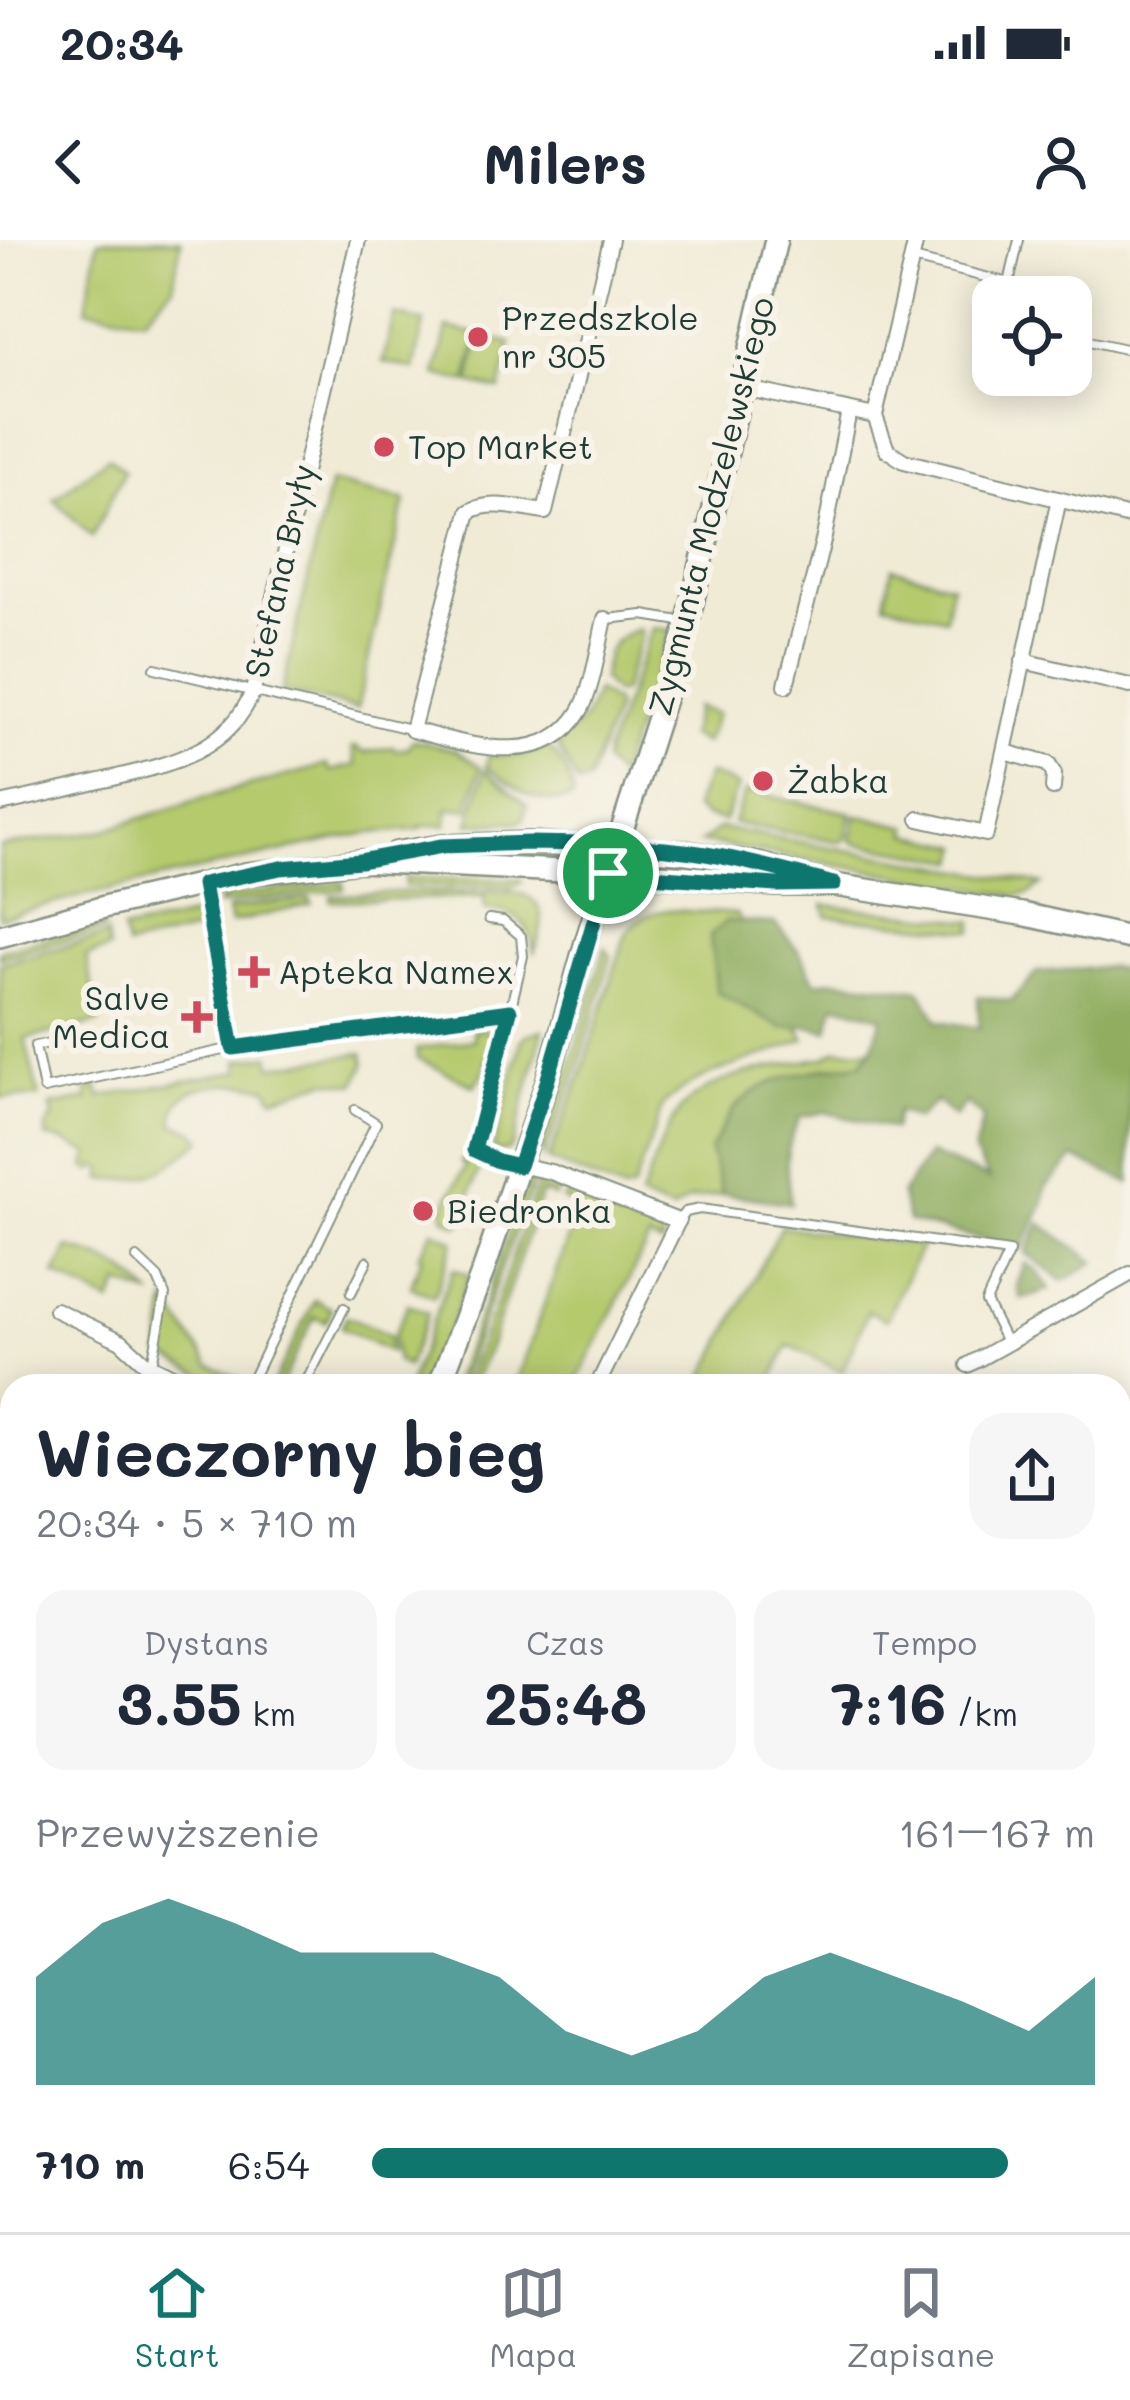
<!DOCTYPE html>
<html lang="pl">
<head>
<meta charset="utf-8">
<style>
  :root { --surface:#fff; --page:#f6f6f7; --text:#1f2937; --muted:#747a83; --line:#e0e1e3; --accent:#0f766e }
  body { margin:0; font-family:Mali,sans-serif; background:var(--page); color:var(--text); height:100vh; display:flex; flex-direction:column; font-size:45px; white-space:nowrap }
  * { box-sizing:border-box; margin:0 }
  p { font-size:39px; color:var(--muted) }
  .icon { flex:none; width:66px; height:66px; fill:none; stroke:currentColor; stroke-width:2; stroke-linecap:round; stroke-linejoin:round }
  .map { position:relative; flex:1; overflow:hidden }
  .details { position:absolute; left:0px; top:1134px; width:1131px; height:858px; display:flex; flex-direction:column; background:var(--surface); border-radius:36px 36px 0 0; box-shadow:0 6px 30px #0003 }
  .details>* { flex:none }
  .tools { position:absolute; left:972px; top:36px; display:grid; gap:24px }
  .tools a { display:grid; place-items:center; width:120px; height:120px; border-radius:24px; background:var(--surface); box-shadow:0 6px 30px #0003; font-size:60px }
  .pin { position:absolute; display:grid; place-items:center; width:102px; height:102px; color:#fff; margin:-51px; border:6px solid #fff; border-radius:50%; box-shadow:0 3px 12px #0007 }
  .round { display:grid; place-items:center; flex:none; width:126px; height:126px; border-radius:36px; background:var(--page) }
  .overview { display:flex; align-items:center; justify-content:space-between; height:204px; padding:0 36px }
  h1 { font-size:66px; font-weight:800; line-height:90px }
  .metrics { display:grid; grid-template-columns:repeat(3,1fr); gap:18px; height:204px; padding:12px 36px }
  .metrics div { display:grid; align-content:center; border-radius:30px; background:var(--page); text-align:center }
  .metrics b { font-size:60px; font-weight:800 }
  .metrics small { font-size:33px; font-weight:400 }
  .metrics p { font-size:33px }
  .chart { height:336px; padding:24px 36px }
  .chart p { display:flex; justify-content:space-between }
  .chart svg { width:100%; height:216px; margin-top:12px; fill:var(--accent); opacity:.7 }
  ul { padding:0 36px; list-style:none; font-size:39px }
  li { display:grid; grid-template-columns:192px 144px 1fr; align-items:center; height:90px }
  li i { height:30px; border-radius:15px; background:var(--accent) }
  .status { display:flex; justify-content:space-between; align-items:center; height:84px; padding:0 60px; background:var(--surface); direction:ltr }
  .status svg { height:33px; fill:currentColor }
  header { display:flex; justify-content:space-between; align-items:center; height:156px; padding:0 36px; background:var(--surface); font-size:54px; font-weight:800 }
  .tabs { display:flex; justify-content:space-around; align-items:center; height:168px; border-top:3px solid var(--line); background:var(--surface); font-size:33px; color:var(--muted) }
  .tabs a { display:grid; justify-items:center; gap:6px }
  .tabs .selected { color:var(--accent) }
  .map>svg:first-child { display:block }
  .green { fill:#b5c96d; stroke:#6a8350; stroke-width:3 }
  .forest { fill:#90ad60; stroke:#58754a; stroke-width:3 }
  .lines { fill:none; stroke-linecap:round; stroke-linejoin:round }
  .lane-casing { stroke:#889484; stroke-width:12 }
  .street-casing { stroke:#889484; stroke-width:18 }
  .secondary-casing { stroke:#889484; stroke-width:26 }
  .lane { stroke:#fff; stroke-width:8 }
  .street { stroke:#fff; stroke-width:14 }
  .secondary { stroke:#fff; stroke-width:21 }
  .route-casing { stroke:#fff; stroke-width:24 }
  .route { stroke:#0f766e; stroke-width:15 }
  .poi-dot { fill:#d1495b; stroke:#f7f3e8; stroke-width:4.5 }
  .labels { text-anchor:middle; stroke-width:12; stroke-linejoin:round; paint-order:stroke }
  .poi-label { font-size:33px; fill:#1f3d34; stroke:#f7f3e8; text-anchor:start }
  .street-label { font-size:33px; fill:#1f3d34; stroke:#f7f3e8 }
</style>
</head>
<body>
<div class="status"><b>20:34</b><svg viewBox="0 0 49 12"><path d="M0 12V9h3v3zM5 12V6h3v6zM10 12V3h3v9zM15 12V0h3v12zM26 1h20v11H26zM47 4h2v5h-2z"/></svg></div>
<header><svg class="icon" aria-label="back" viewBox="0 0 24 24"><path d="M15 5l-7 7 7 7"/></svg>Milers<svg class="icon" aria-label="person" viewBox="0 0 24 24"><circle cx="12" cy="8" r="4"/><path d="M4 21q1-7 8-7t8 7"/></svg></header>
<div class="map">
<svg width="1130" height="1992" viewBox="0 0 1130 1992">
  <rect width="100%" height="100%" fill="#f7f3e8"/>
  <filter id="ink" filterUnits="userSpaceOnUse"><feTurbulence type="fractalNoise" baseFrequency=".00833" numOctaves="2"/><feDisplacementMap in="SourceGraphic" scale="24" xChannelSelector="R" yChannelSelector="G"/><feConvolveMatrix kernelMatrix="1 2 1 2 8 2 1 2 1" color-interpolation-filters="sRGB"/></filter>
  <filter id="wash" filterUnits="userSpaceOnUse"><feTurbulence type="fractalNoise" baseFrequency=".004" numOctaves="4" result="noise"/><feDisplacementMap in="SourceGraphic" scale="48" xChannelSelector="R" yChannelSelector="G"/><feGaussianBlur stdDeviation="2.7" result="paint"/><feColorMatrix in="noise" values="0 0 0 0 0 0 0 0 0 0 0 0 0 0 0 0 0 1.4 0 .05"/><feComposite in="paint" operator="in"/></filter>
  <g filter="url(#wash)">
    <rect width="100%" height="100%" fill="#f0ebd5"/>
    <path class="green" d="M98 0H181L173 46 144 78 86 69Z
      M394 75 424 82 414 129 383 122Z
      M447 88 478 95 467 142 436 135Z
      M480 96 511 103 500 150 470 143Z
      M108 217 124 231 92 297 54 259Z
      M330 242 405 260 357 469 282 451Z
      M892 328 951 344 945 378 885 363Z
      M653 388 672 390 618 537 604 523 605 515Z
      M639 389 642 393 622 452 615 453 602 440C607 410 609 399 639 389Z
      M596 451 615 463 616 468 588 542 578 544 558 507 559 501 585 478Z
      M696 467 717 474 705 503 690 496Z
      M413 500 455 510 481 527 468 569H447V585L421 586V589L369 593 333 600 85 655 0 678V607L105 590 200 559 327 525 330 531 356 525 352 508 356 507 363 513 393 507 395 510 407 508Z
      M547 507C560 516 574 542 573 558 538 570 513 546 486 526L489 515 522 516Z
      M485 530 527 565 524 579 520 582 469 584Z
      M708 534 738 546 724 581 704 576 694 568Z
      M746 551 851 573 846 598 842 602 733 583Z
      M856 575 909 587 908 594 961 606 957 621 853 603 851 600Z
      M720 588 1042 644 1030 653 1016 656 701 602Z
      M405 638 521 639 522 642 514 647 405 646Z
      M343 642 344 649 218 665 220 660 228 656Z
      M399 652H512C550 657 544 686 534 714 532 684 514 670 485 669L484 657 331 661V656Z
      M310 658 312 664 231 683 228 669Z
      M824 665 973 681V691L827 676Z
      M667 670 737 674 805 799C757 822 702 827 663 865L633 949 624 952 548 920 584 827 625 696C635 679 648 673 667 670Z
      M202 674 204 687 200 690 127 707 123 691Z
      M91 685H100L105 689 0 718V711Z
      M107 695 109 709 86 717 100 782 25 799 39 857 0 858V724Z
      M605 708 611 716 579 825 543 916 541 903 572 820Z
      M485 789 493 797 482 835 474 846 417 818V809L474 800 473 790Z
      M543 790 513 905C507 913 501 912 493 909L521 801 526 795Z
      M872 809 861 823 822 828 710 910 722 954 688 960 672 971 640 958C652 930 661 896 679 872 708 833 782 826 826 817L836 810Z
      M363 813 365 825 355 844 326 841 274 858 267 847C237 842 170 838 174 884L191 889 203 899C167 928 151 944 102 939L104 930 96 926 93 931 85 927 90 914 63 901 46 897V887L53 877 51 866 88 859 87 848 97 846 100 857 240 831 239 820 270 815 272 826Z
      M467 915 482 921 459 985 445 978 443 968 466 926 461 922Z
      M535 937 458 1146H452L483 1067 525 943 527 940Z
      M540 938 559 946 555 957 542 952 490 1105 471 1146H463L494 1070Z
      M570 950 657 983 663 992 662 1005 649 999 575 1146H515L579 967 563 960Z
      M781 986 921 1006 886 1080 868 1071 842 1132 789 1105 769 1146H700Z
      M433 990 454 1001 434 1057 411 1046 422 1017 419 1016Z
      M69 1008C102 1017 129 1029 151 1055L120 1044 111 1063 55 1035Z
      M453 1029 470 1035 428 1146H408Z
      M315 1060 332 1069 326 1082 314 1077 280 1146H272Z
      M167 1062 210 1125 243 1140 240 1146H225L160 1114Z
      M408 1064 428 1073 407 1126 397 1122 393 1097Z
      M347 1076 389 1095 391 1112 341 1087Z
      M0 1290 12 1296V1522L0 1516Z
      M0 1574H12V1660L7 1672 0 1669Z
      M55 1980H205L199 1992H48Z
      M520 1980H591L585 1992H507Z"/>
    <path class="forest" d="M726 681 774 683 799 711 815 742 834 740 920 750 938 781 979 788 978 757 1011 761 1038 732 1109 727 1130 732V943L1074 918 1046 947 1043 966 1021 1009 908 981 901 955 929 914 989 939 974 913 983 877 966 863 954 877 936 861 917 879 897 871 893 889 825 872 800 877C783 910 785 927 791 963L722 954 710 910C718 897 725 880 735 868 764 835 820 829 861 823L872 809 882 777 835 764 828 790 807 786 782 788 717 752 710 696Z
      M1040 983 1095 1022 1063 1041 1026 1013Z
      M1025 1023 1036 1030 1050 1049 1021 1059 1017 1046Z"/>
  </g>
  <g filter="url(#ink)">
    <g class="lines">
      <defs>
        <path id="lane" d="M913 19 1009 43 1019 0
          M1009 43 1025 57
          M1071 97 1130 110
          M607 379 643 375 686 382
          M155 428 410 489
          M203 644 233 808
          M510 771 474 910 498 921 518 925
          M73 798 35 806 44 849 233 808 510 771 523 716 521 696 503 681 489 679
          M678 981 685 972 700 969 1009 1012 986 1062 1006 1102
          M137 1018 158 1038 165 1055 152 1124
          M351 1053 367 1021
          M249 1146 376 883 355 870
          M304 1146 344 1068
          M251 1992 257 1980
          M680 1992 686 1980"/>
        <path id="street" d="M916 0 875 176 887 210 904 221 1130 277
          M743 148 875 176
          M605 379C599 404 592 451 580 471 544 532 464 503 412 490L469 272C490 259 521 269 545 272L611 0
          M1023 421 1130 446
          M786 445 824 297 849 171
          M1005 512 1048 524 1054 534 1053 548
          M0 564C33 557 67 549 100 541 161 526 227 516 253 451L358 0
          M919 579 986 594 1059 259
          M519 925 551 932 678 981 597 1146
          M56 1070 121 1101 144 1122 193 1146
          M968 1125 1130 1034
          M1119 1376 1130 1370
          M1119 1399 1130 1421
          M1119 1574 1130 1552
          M0 1867 12 1844
          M740 1992 746 1980
          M907 1992 913 1980"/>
        <path id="secondary" d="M396 613 442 606 529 603 687 612 759 624 834 645 1022 674 1130 698
          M0 696 108 666 246 634 360 621 685 637 776 645H834
          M439 1146 485 1026 547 842 587 699 685 394 776 0
          M0 1976 12 1956
          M14 1992 20 1980"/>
      </defs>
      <use href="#lane" class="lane-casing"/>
      <use href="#street" class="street-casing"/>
      <use href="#secondary" class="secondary-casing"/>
      <use href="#lane" class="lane"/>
      <use href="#street" class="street"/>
      <use href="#secondary" class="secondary"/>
    </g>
  </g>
  <g class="lines" filter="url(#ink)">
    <defs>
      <path id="route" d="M529 603C588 604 648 605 706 614 750 621 792 633 834 644L776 645 608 633 547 842 519 926 498 921 474 910 510 771 233 808 203 644 281 628 360 621 442 606Z"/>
    </defs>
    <use href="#route" class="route-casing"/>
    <use href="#route" class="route"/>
  </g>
  <g class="poi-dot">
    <circle cx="478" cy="97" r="12"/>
    <circle cx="384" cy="207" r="12"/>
    <circle cx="763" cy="541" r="12"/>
    <path d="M248 714h12v12h12v12h-12v12h-12v-12h-12v-12h12z"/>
    <path d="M191 759h12v12h12v12h-12v12h-12v-12h-12v-12h12z"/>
    <circle cx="423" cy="971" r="12"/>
  </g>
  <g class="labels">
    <g class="poi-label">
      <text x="502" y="90">Przedszkole<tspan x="502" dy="38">nr 305</tspan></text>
      <text x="408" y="219">Top Market</text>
      <text x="787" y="553">Żabka</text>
      <text x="278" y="744">Apteka Namex</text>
      <text x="170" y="770" text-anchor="end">Salve<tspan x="170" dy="38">Medica</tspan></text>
      <text x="447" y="983">Biedronka</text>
    </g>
    <g class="street-label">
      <text transform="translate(711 266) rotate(-76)" y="12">Zygmunta Modzelewskiego</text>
      <text transform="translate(280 331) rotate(-77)" y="12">Stefana Bryły</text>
    </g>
  </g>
</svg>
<div class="tools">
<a><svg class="icon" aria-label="locate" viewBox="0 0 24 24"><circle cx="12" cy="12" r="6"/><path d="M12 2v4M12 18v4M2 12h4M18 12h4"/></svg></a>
</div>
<div class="pin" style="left:608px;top:633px;background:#1e9e55"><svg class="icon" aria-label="arrive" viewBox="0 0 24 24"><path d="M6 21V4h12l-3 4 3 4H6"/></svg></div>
<section class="details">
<div class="overview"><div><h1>Wieczorny bieg</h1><p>20:34 · 5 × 710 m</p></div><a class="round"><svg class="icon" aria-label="share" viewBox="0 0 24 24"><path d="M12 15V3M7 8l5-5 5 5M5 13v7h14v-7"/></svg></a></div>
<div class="metrics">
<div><p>Dystans</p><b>3.55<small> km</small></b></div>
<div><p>Czas</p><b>25:48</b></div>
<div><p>Tempo</p><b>7:16<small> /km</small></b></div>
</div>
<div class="chart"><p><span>Przewyższenie</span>161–167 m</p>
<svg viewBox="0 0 160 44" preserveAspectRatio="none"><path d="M0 44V22L10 11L20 6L30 11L40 17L50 17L60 17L70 22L80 33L90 38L100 33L110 22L120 17L130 22L140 27L150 33L160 22V44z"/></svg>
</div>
<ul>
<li><b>710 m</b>6:54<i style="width:88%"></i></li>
</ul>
</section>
</div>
<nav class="tabs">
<a class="selected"><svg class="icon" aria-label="home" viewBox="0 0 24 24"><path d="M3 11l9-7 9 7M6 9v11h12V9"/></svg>Start</a>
<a><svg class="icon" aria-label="map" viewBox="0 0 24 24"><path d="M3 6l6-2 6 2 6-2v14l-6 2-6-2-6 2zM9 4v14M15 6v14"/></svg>Mapa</a>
<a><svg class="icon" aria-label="saved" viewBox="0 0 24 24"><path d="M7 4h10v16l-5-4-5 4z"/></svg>Zapisane</a>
</nav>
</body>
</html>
